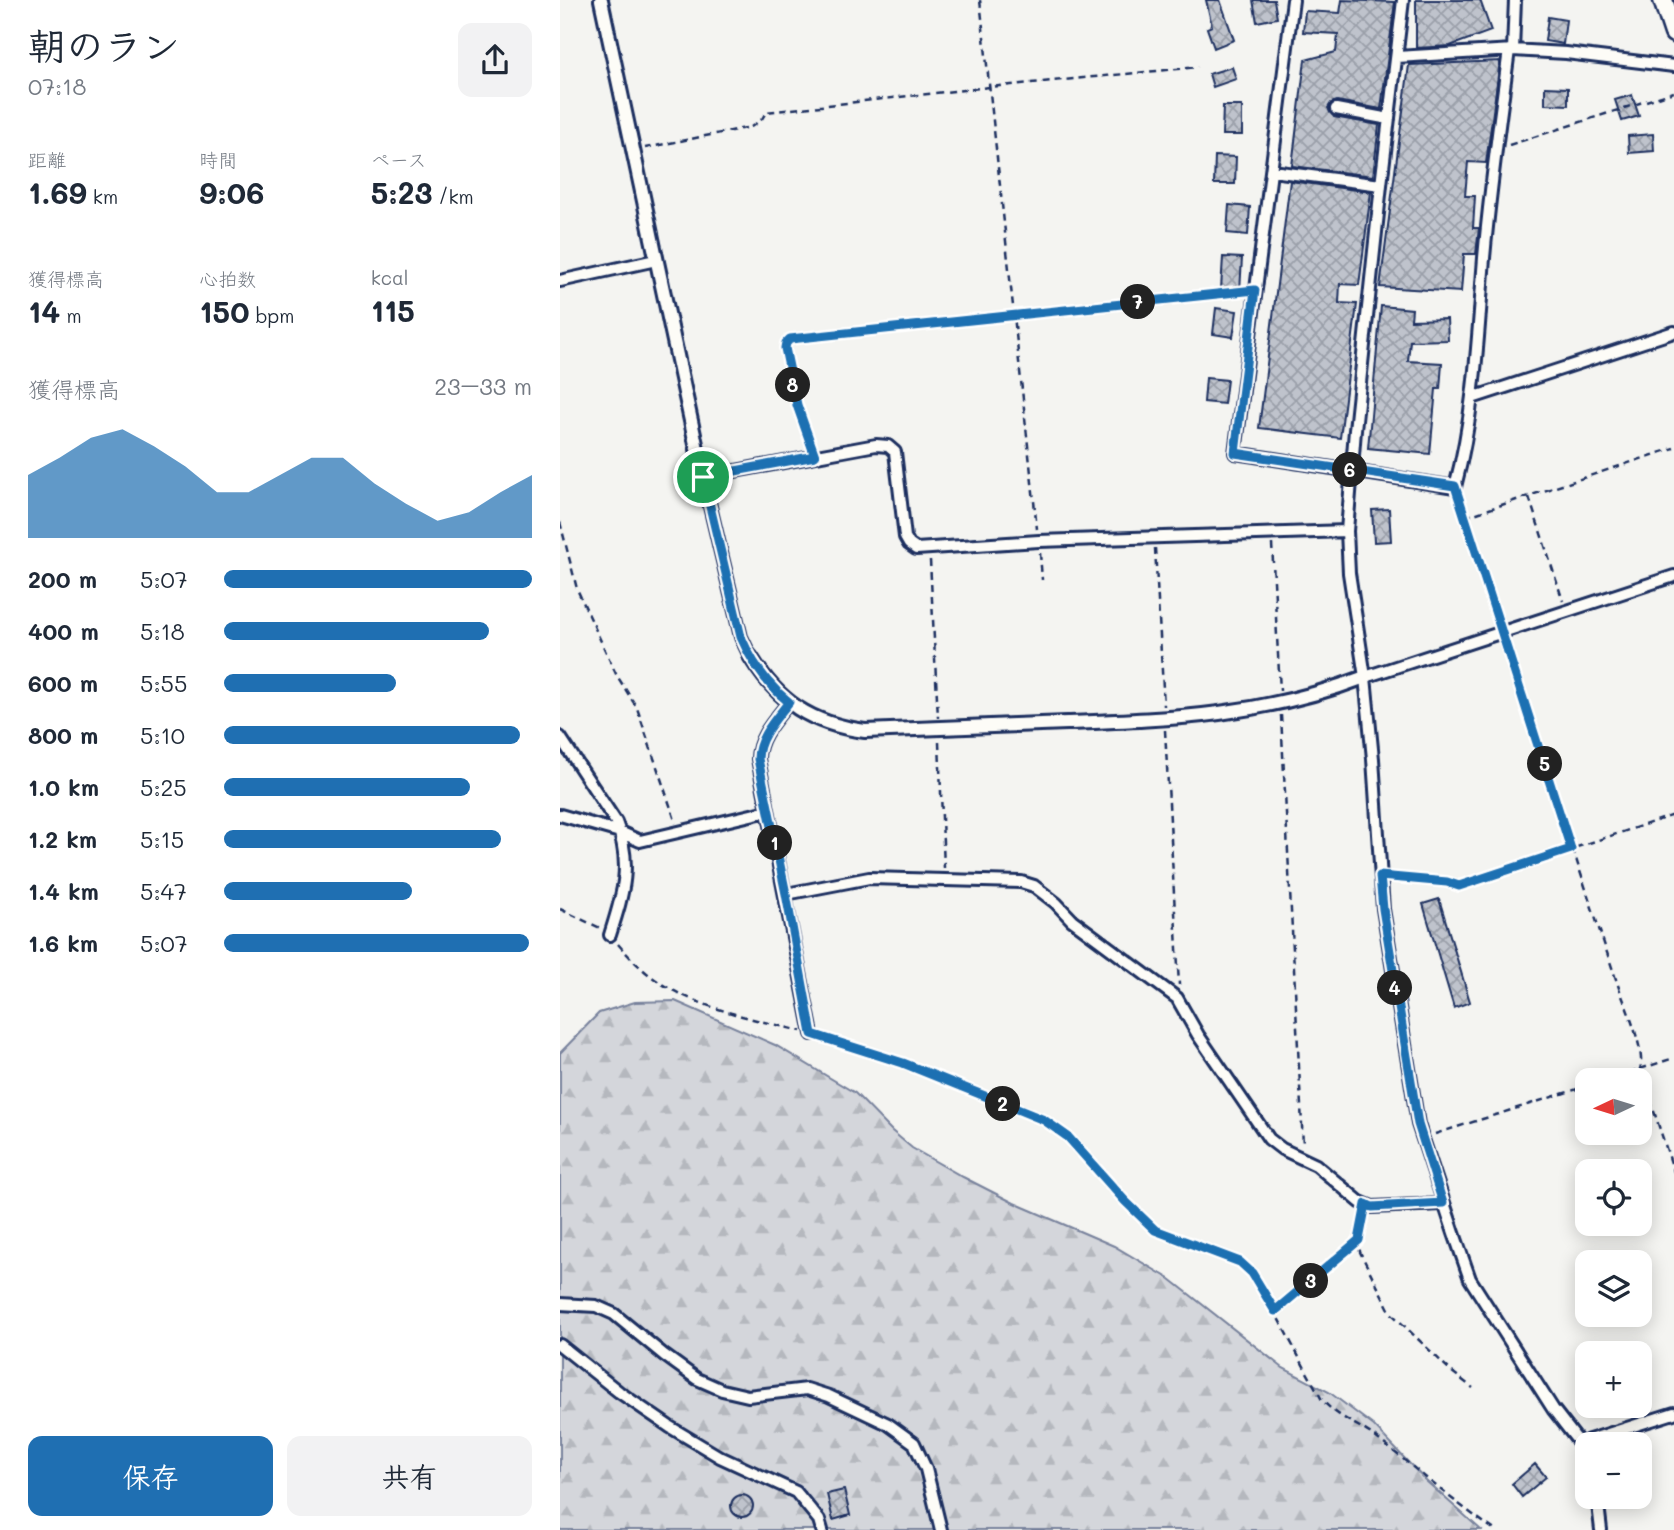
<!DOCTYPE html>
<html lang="ja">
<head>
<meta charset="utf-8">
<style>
  :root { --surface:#fff; --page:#f2f2f3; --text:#1f2937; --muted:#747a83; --accent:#1f6fb2 }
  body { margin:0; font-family:Mali,"Klee One",sans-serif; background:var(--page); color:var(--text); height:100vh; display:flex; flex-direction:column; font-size:26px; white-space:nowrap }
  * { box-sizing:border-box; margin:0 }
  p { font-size:23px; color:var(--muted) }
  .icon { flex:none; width:38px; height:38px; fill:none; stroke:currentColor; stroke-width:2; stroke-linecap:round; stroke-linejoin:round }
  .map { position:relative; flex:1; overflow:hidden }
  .sheet { display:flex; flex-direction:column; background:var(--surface); width:560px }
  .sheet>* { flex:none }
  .needle { width:46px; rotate:266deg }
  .tools { position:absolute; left:1015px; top:1068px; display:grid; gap:14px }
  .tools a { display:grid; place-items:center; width:77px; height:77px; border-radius:14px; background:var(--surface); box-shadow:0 4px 18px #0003; font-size:35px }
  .pin { position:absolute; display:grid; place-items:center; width:60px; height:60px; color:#fff; margin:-30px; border:4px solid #fff; border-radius:50%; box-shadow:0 2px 7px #0007 }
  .km { position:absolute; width:35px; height:35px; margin:-18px; border-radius:50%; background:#222; color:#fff; font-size:19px; line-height:35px; text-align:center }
  .round { display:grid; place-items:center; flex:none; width:74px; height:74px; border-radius:14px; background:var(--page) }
  .overview { display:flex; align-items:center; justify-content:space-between; height:119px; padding:0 28px }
  h1 { font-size:38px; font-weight:700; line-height:52px }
  .figures { display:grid; grid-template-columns:repeat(3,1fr); gap:10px; height:119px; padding:7px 28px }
  .figures div { display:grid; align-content:center }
  .figures b { font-size:30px; font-weight:700 }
  .figures small { font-size:19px; font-weight:400 }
  .figures p { font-size:19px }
  .chart { height:196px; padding:14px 28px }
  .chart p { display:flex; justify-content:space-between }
  .chart svg { width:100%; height:126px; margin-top:7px; fill:var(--accent); opacity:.7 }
  .action { display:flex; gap:14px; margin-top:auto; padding:14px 28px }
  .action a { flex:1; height:80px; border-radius:14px; background:var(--accent); color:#fff; font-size:28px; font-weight:700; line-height:80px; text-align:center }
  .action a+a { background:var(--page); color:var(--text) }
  ul { padding:0 28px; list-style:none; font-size:23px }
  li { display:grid; grid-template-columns:112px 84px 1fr; align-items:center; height:52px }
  li i { height:18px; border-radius:9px; background:var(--accent) }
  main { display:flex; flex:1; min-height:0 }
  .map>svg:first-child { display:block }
  .forest { fill:url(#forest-firs); stroke:#78829c; stroke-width:2 }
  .building { fill:url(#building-cross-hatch); stroke:#1b2f5e; stroke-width:2 }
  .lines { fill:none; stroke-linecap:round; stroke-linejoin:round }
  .minor-casing { stroke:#1b2f5e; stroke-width:16 }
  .tertiary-casing { stroke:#1b2f5e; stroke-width:18 }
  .trunk-casing { stroke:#1b2f5e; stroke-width:23 }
  .path { stroke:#1b2f5e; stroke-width:2.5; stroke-dasharray:7 5; stroke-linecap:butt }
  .minor { stroke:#fdfcf7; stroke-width:10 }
  .tertiary { stroke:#fdfcf7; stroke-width:12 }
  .trunk { stroke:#fdfcf7; stroke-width:18 }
  .route-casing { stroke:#fff; stroke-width:14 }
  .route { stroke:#1f6fb2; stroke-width:9 }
</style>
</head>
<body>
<main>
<section class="sheet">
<div class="overview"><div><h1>朝のラン</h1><p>07:18</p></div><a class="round"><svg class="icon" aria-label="share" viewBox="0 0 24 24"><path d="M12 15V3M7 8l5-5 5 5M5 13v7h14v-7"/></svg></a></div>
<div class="figures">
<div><p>距離</p><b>1.69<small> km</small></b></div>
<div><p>時間</p><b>9:06</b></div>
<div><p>ペース</p><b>5:23<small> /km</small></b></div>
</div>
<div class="figures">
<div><p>獲得標高</p><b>14<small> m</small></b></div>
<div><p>心拍数</p><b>150<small> bpm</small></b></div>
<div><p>kcal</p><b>115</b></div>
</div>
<div class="chart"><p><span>獲得標高</span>23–33 m</p>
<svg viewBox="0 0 160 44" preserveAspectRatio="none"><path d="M0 44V22L10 16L20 9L30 6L40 12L50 19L60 28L70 28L80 22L90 16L100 16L110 25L120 32L130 38L140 35L150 28L160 22V44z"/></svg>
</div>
<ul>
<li><b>200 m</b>5:07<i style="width:100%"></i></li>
<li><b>400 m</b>5:18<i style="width:86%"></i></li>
<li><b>600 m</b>5:55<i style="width:56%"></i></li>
<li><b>800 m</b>5:10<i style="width:96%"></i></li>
<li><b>1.0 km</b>5:25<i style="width:80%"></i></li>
<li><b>1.2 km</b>5:15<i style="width:90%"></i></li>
<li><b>1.4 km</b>5:47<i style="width:61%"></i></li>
<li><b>1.6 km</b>5:07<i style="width:99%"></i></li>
</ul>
<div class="action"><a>保存</a><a>共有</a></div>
</section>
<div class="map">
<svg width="1114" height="1530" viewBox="0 0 1114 1530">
  <defs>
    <pattern id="forest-firs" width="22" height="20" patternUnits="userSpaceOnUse" patternTransform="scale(1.75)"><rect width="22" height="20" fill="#d4d6db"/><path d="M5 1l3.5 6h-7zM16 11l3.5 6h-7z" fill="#b5b8be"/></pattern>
    <pattern id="building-cross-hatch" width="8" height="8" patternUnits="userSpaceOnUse" patternTransform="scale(1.75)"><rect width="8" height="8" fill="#bfc3cc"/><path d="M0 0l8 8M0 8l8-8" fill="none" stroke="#9a9fa9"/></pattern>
  </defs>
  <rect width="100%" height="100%" fill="#f4f4f1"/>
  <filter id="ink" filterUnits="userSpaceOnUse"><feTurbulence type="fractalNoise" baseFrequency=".0143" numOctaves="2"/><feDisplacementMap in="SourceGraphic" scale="14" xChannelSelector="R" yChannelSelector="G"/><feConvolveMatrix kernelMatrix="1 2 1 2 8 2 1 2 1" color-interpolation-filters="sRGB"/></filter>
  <g filter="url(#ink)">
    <path class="forest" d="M115 1001 215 1045 295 1093 332 1131 352 1148 403 1177 454 1203 554 1246 610 1279 723 1368 769 1392 814 1426 866 1481 921 1530H0V1053L39 1013 75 1002Z"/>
    <path class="building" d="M646 0H660L674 40 654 48 647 28 652 26Z
      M693 0H714L717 18 697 22Z
      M782 0 835 2 821 109 777 101 771 103 768 108 774 117 819 125 813 176 732 166 745 60 776 52 778 34 743 32 745 11 780 13Z
      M856 0H920L931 31 890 46 856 48Z
      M988 17 1006 20 1003 44 985 41Z
      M940 61 926 163 908 162 905 196H915L913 228H919L916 254H904L901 292 820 287 849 65Z
      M672 67 676 79 653 87 649 74Z
      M985 87 1008 88V105L985 104Z
      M1072 95 1079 116 1062 121 1055 100Z
      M663 106H682V135H662Z
      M1093 134 1094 151 1069 153 1068 136Z
      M655 156 676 157 675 184H654Z
      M730 181 811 192 799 285 780 284 779 303 797 304 780 438 699 428Z
      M669 205 690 207 688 235 667 233Z
      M663 257 682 258 680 291 661 289Z
      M821 306 852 309 851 320 887 319 888 340 850 341 848 361 882 363 880 389H876L870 454 808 448Z
      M656 308 677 311 673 337 653 334Z
      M646 378 667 380 664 404 644 402Z
      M829 509 831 541 814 542 812 510Z
      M879 899 910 1002 894 1008 863 904Z
      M975 1464 986 1477 962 1497 952 1484Z
      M284 1490 290 1515 273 1520 267 1494Z
      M171 1506a11 11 0 1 1 22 0a11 11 0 1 1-22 0Z"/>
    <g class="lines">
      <defs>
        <path id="minor" d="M733 0 675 453 895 487C915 412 918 334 924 258 930 188 940 119 949 50
          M843 0 821 185 795 430 787 531 789 573 805 677 813 759 823 909 858 1124 894 1233 910 1279 993 1409 1021 1445 1027 1461
          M953 50 955 0
          M837 57 953 50 1006 53 1114 66
          M776 109 829 119
          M712 171 821 185
          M0 281 96 260
          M912 398 1114 332
          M190 656 181 637 143 477 316 445 328 446 335 452 345 537 349 544 356 549 479 541 787 531
          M805 677 1114 576
          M229 702C216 719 198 737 198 759L252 1034
          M0 737 56 822C73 864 63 894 50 935
          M0 815 60 832 80 841 208 811
          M226 894 309 878 461 882 474 886 496 903 512 920 617 998 638 1035 709 1139 722 1149 756 1165 800 1202 812 1207 883 1204
          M0 1304 36 1306 54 1314 104 1355 137 1379 162 1390 188 1396 247 1389 269 1396 328 1424 354 1443 366 1469 381 1530
          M0 1345 59 1392 110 1427 160 1457 236 1492 259 1520 262 1530
          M1021 1445 1029 1440 1114 1413
          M1037 1496 1041 1530"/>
        <path id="tertiary" d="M41 0 143 477
          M190 656C218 702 251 724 305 731 372 728 440 726 507 723 614 719 703 716 805 677"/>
        <path id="trunk" d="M1103 0 1114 33"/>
      </defs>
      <use href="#minor" class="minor-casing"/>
      <use href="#tertiary" class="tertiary-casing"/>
      <use href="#trunk" class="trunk-casing"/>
      <path class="path" d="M420 0 477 529
        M949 145 1114 92
        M85 148 191 127 202 119 206 112 430 87 638 67
        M252 446 237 405 225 348 226 343 230 339 685 291
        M898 497 938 620
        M969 497 1003 601
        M905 517 1114 448
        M0 522 17 589 56 674 77 708 116 823
        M712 544 720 691
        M595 548 604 706
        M480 553 482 580
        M370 560 378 718
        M945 643C984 758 1020 874 1059 988 1066 1007 1086 1052 1080 1069L1114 1172
        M721 715 743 1145
        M605 730 619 985
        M379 742 384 868
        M831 876 887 882 899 886 1114 815
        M0 909 40 928
        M58 944C71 959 85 973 102 984 140 1008 197 1020 241 1031
        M264 1038 343 1064 484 1120 507 1137 565 1201 595 1230 680 1262 692 1273 704 1292 762 1400C780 1420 800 1424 819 1440 858 1470 894 1503 935 1530
        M1046 1080 1114 1058
        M875 1134 1027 1086
        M804 1214 799 1240 800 1252 831 1313 892 1372 913 1388
        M715 1311 798 1241"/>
      <use href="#minor" class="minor"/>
      <use href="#tertiary" class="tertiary"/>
      <use href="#trunk" class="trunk"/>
    </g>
  </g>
  <g class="lines" filter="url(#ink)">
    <defs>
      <path id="route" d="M695 290 675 453 895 486 1011 849 899 886 887 882 820 876 823 909 858 1124 883 1203 812 1207 806 1204 799 1240 715 1311 692 1273 680 1262 595 1230 565 1201 508 1137 484 1120 343 1063 252 1034 226 894 198 759C198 737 216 719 229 702 206 684 192 663 181 637L143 477 255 456 237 405 225 348 226 343 230 339Z"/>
    </defs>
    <use href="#route" class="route-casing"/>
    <use href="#route" class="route"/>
  </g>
</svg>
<div class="tools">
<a><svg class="needle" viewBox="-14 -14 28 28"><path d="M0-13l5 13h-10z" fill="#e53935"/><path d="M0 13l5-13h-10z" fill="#747a83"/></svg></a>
<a><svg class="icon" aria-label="locate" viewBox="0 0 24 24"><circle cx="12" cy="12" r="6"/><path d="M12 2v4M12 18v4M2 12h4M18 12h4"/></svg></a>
<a><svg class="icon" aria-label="layers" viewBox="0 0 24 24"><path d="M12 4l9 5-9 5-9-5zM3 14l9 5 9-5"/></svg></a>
<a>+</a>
<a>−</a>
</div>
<div class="pin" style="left:143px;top:477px;background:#1e9e55"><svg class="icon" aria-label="arrive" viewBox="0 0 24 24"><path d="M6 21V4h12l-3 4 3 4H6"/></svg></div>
<b class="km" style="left:215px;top:843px">1</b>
<b class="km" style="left:443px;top:1104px">2</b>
<b class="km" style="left:751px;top:1281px">3</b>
<b class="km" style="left:835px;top:988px">4</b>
<b class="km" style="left:985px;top:764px">5</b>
<b class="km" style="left:790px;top:470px">6</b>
<b class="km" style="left:578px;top:302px">7</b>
<b class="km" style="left:233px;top:385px">8</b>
</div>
</main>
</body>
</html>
